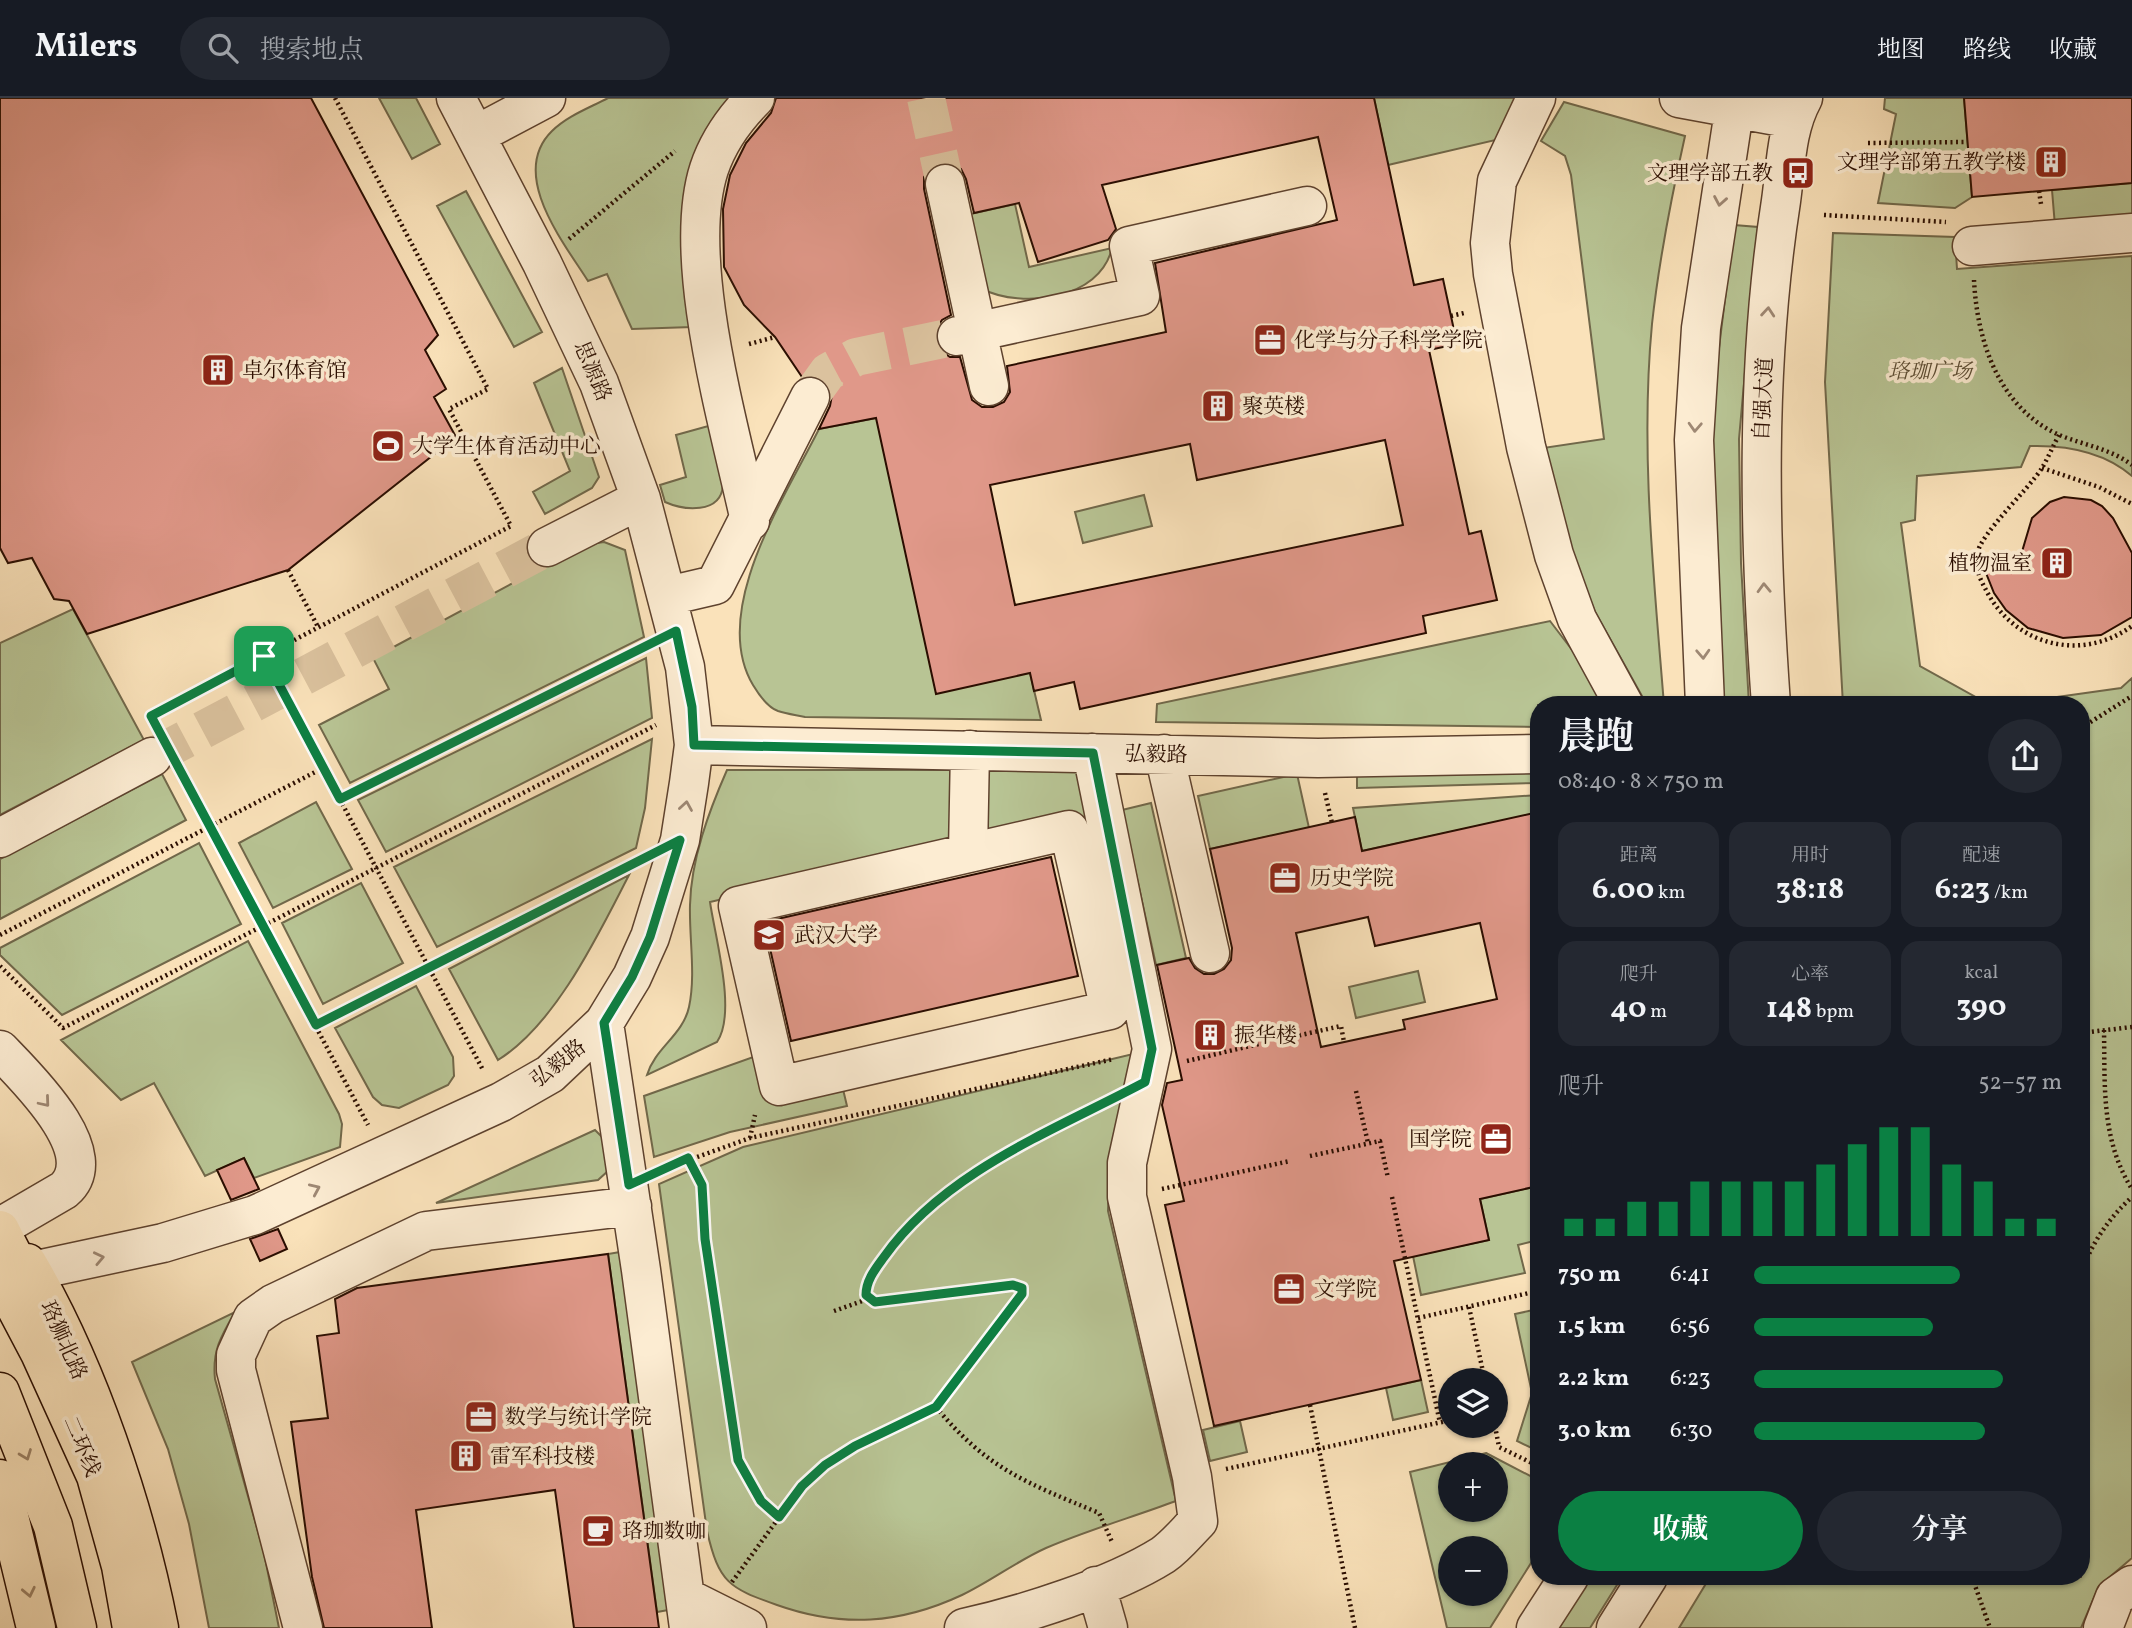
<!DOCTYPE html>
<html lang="zh">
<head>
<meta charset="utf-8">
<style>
  :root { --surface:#171b24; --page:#242831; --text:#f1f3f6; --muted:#9ea1a6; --line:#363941; --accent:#0b8043 }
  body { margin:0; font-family:Vollkorn,"Noto Serif SC",serif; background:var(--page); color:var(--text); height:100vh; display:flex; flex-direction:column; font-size:26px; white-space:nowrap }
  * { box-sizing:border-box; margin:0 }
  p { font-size:23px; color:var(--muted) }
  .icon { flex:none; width:38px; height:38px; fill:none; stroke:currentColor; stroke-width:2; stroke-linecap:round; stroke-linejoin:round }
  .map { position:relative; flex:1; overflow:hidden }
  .panel { position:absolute; left:1530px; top:598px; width:560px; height:889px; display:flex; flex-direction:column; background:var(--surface); border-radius:28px; box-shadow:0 2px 5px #0004 }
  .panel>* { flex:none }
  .buttons { position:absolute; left:1438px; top:1270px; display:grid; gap:14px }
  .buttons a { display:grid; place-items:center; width:70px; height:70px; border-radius:50%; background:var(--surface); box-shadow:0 2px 5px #0004; font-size:35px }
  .pin { position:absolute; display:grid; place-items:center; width:60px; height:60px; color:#fff; margin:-30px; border-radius:14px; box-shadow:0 4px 10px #0006 }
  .round { display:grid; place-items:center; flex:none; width:74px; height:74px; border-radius:37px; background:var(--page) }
  .headline { display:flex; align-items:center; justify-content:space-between; height:119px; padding:0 28px }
  h1 { font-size:38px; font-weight:700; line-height:52px }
  .stats { display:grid; grid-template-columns:repeat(3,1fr); gap:10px; height:119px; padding:7px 28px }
  .stats div { display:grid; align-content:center; border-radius:18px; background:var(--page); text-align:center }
  .stats b { font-size:30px; font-weight:700 }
  .stats small { font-size:19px; font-weight:400 }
  .stats p { font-size:19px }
  .chart { height:196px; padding:14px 28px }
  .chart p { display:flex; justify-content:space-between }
  .chart svg { width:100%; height:126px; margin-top:7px; stroke:var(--accent); stroke-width:6 }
  .button { display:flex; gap:14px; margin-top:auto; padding:14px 28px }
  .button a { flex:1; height:80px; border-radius:42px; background:var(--accent); color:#fff; font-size:28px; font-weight:700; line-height:80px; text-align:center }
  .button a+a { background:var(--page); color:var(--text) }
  ul { padding:0 28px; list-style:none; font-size:23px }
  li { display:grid; grid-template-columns:112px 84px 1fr; align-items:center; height:52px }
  li i { height:18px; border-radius:9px; background:var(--accent) }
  header { display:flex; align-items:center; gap:42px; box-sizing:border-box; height:98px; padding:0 35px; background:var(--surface); border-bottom:2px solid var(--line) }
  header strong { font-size:33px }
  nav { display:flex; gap:38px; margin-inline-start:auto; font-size:24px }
  .search { width:490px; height:63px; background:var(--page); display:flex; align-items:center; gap:18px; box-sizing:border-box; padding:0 24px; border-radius:38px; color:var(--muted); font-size:26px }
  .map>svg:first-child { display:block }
  .green { fill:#b8c494; stroke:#71684a; stroke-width:2; fill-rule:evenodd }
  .building { fill:#e09889; stroke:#2a0d00; stroke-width:2; fill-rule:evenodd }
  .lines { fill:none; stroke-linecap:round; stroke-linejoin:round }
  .minor-tunnel { stroke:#dbc29e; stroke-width:38; stroke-dasharray:38 19; stroke-linecap:butt }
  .minor-casing { stroke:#5e422e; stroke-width:41 }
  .major-casing { stroke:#2a0d00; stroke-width:41 }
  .highway-casing { stroke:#2a0d00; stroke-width:41 }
  .path { stroke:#2a0d00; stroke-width:4.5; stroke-dasharray:2 3.5; stroke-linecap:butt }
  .minor { stroke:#fcecd2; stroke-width:38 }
  .major { stroke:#fae2ba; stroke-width:38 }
  .highway { stroke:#fae2ba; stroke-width:38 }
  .oneway { stroke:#9e8874 }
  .oneway2 { stroke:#9c8266 }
  .route-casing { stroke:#fff; stroke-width:14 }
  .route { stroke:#0b8043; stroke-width:9 }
  .labels { text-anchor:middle; stroke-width:7; stroke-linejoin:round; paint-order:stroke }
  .poi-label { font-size:21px; fill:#2a0d00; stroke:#fcecd2; text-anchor:start }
  .street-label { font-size:21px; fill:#2a0d00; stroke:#fcecd2 }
  .park-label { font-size:21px; font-style:italic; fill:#5c4d34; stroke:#fcecd2 }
</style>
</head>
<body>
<header>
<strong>Milers</strong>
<div class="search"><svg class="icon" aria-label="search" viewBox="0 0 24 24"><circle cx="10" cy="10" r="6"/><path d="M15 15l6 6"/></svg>搜索地点</div>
<nav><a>地图</a><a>路线</a><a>收藏</a></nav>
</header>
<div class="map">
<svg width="2132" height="1530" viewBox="0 0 2132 1530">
  <rect width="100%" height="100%" fill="#fae2ba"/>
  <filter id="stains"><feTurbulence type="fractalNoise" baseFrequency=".00286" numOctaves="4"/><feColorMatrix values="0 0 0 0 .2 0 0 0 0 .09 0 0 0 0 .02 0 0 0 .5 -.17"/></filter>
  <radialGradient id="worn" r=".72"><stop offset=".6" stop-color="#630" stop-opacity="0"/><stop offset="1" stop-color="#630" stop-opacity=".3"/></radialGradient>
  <path class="green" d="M379 0H416L440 46 412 61Z
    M608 0H745L728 20 692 229 632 231 607 176 588 183C564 145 508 76 552 33 567 18 589 10 608 0Z
    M1374 0H1515L1500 41 1388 67Z
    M1885 0H1964L1972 99 1955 110 1878 105 1896 16 1884 11Z
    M1564 4 1685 38C1671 101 1659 162 1652 226 1640 352 1654 481 1664 607H1647L1595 514 1568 449 1543 350 1604 341 1571 77 1565 58 1541 43Z
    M2132 85V122L2055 128 2052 92Z
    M466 93 542 234 514 249 437 108Z
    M1015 106 1029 169 1112 150C1100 202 1022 211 982 191L966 117Z
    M1734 127 1758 129 1739 341 1741 465 1749 607H1724L1715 467 1713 341 1715 283Z
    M1833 135 1955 139 1957 171 2132 158V378C2103 353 2067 347 2030 348L2021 369 1917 378 1915 422 1901 425 1920 568 1990 607H1843L1825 284Z
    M562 270 599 379 592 390 545 416 533 394 570 373 534 285Z
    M876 320 1030 575 1041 622 805 619C796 617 787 616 778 613 767 609 759 597 753 587 709 513 785 399 819 331Z
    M712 327C716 345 725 369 723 387 721 417 683 412 665 404L660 387 686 379 676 337Z
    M1144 397 1152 428 1083 445 1075 414Z
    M604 444 625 452 644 539 350 685 319 627 389 591 373 560 554 463 591 446Z
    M73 511 144 642 0 717V545Z
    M1550 523 1598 586 1608 607H1538V629L1156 624 1157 606Z
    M646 560 652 620 386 754 358 702Z
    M2132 580V1460L2099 1488 2081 1530H1679L1710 1479H2081V607H2001L2121 590Z
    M652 641 645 710 636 750 437 849 394 769Z
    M1357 666H1537V685L1357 690Z
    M727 672H957L956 736 933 751 710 804C715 839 737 915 717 944L647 977C655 950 683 937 689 909 696 876 689 840 690 807 691 761 709 713 727 672Z
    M980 672H1078L1086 720 1002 738 986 731Z
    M162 676 186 722 0 821V761Z
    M1297 676 1309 730 1210 751 1198 698Z
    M1538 697V734L1534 716 1362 753 1353 710Z
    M316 704 352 771 273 810 239 745Z
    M1151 705 1186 860 1156 867 1122 712Z
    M199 745 241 826 62 917 0 857V850Z
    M629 777C598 837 556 926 498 962L449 871Z
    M361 785 403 865 323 906 282 825Z
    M248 843 339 1016 342 1026 340 1049 254 1080 244 1060 205 1078 154 985 121 1002 61 942Z
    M1418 873 1425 904 1356 920 1349 889Z
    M416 888 453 959 454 978 448 987 399 1010 382 1007 373 999 335 930Z
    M1133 956 1109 1081 1108 1113 1176 1403C1133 1419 1088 1432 1046 1450 1017 1463 991 1483 962 1497 900 1526 842 1530 777 1507 729 1490 719 1485 707 1433L659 1086 743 1049Z
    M756 958 842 987 847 1008 730 1034 654 1059 644 998Z
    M595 1032 605 1042 609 1072 598 1082 436 1105Z
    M1538 1088V1142L1518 1147 1525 1175 1421 1197 1413 1158 1489 1142 1480 1101Z
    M626 1153 674 1511 657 1514 608 1156Z
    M1538 1211V1353L1517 1343 1532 1295 1515 1216Z
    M235 1214C221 1238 212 1253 215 1281L264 1455 279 1530H209L189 1426 168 1351 132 1264Z
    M1421 1282 1428 1314 1393 1322 1386 1290Z
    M1240 1323 1247 1354 1210 1363 1203 1332Z
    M1486 1355 1538 1382V1454L1490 1530H1447L1410 1374ZM1451 1367H1496V1412H1451ZM1451 1451H1496V1496H1451Z
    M1590 1479H1622L1590 1530H1559Z"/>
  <path class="building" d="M0 0H311L438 237 425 252 446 291 434 299 456 339 288 472 87 536 69 503 54 501 32 460 8 465 0 450Z
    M776 0H1374L1414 187 1443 181 1457 246 1429 252 1469 436 1481 433 1497 502 1423 518 1426 535 1080 611 1074 584 1034 593 1030 575 936 596 876 320 819 331 830 308 832 297 829 288 819 279H802L775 239 744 207 724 169 723 111 730 77 746 45 771 15ZM1318 39 1337 122 1155 165 1166 234 1007 268 1010 294 1004 304 993 309H982L972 302 960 259H950L941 253 936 242V231L942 222 951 217 924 91V79L931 69 940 65H951L961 71 966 81 974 115 1019 105 1038 164 1108 142 1116 131 1102 87ZM1385 342 1403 427 1015 507 990 387 1190 346 1197 382Z
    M1964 0H2132V85L1972 99Z
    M2064 399 2091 402 2102 408 2113 420 2132 455V519L2101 537 2063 540 2028 530 2006 512 1994 495 1980 460 2021 457 2032 420 2050 404Z
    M1534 715 1538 734V1050L1531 1051 1538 1088 1480 1101 1489 1142 1394 1163 1421 1282 1214 1328 1165 1107 1184 1103 1162 1007 1167 985 1182 982 1157 867 1189 860 1195 870 1204 876H1214L1224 871 1231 862 1232 850 1210 751 1355 719 1362 753ZM1368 819 1375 848 1480 825 1497 901 1403 922 1405 931 1321 949 1296 835Z
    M1051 759 1078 878 791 943 764 824Z
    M244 1060 259 1091 231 1102 217 1072Z
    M278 1131 287 1151 260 1163 250 1141Z
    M608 1156 659 1530H574L555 1392 416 1412 432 1530H324L312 1479 291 1324 328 1320 317 1238 339 1235 335 1201 357 1190Z"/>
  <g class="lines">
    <path class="minor-tunnel" d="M926 0 945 86
      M810 299 828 274 856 259 957 238
      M152 659 547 449"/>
    <defs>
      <path id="minor" d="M1536 0 1497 83 1490 145 1493 176 1526 349 1554 457 1577 521 1624 607
        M1679 0 1792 21
        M476 37 546 0
        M945 86 989 288
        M1972 148 2132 135
        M957 238 1140 198 1129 148 1307 108
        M750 423C730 330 680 161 709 71 718 44 735 20 755 0
        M547 449 641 401
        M668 498 715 487 810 299
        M1705 607 1694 342 1701 230 1736 0
        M1771 607C1759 438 1755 271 1781 103 1786 67 1786 31 1803 0
        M694 647 1318 660 1538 656
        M1164 656 1210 855
        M1069 732 1110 912 779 988 738 808Z
        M0 740 152 659
        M968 755 970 652
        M604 925 641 1172 689 1530
        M0 952C26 979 106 1056 64 1092L4 1127
        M32 1173 163 1145 255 1117 501 1004 550 976 604 925 632 879 650 839 680 742 689 685 694 647 685 569 641 401 599 285 542 165 456 0
        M1096 1488 1108 1530
        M685 1499 747 1530
        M303 1530 236 1272V1257L253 1220 273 1206 426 1133 632 1108
        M964 1530C1023 1517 1112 1489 1163 1457 1176 1448 1187 1434 1198 1423L1192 1379 1127 1099V1065L1152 951 1092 655
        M1536 1530 1569 1479
        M1616 1530 1648 1479
        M2103 1530 2115 1499 2132 1487"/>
      <path id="major" d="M27 1165C88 1268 136 1412 159 1530
        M0 1381 36 1530"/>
      <path id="highway" d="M0 1132 35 1201
        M0 1179 40 1255 96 1378 121 1468 132 1530
        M0 1294 53 1428 77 1530"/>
    </defs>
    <use href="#minor" class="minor-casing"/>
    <use href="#major" class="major-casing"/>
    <use href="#highway" class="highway-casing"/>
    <path class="path" d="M335 0 488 291 449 311 511 428 264 558 483 972
      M1868 45 1967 44
      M2039 93 2041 106
      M1824 117 1946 124
      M569 141 675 53
      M1974 182C1977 242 1998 308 2057 336 2082 347 2110 350 2132 367
      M1451 218 1464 215
      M749 246 775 239
      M2059 337C2053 348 2048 360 2042 370 2028 392 1981 435 1977 456 1974 468 1980 481 1986 492 2014 547 2081 565 2132 528
      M2042 370 2099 389 2132 406
      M288 472 318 529
      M153 622 151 618 264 558
      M2081 630 2132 598
      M182 676 368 1027
      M1325 695 1332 725
      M340 701 643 550
      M0 837 323 670
      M0 868 63 930 656 627
      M315 927 633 765
      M2104 932C2105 988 2101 1042 2132 1091
      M2081 935 2132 929
      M1283 941 1341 928 1344 944
      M1187 963 1263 945
      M1356 993 1368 1045
      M750 1040 755 1017
      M1310 1058 1380 1043 1388 1080
      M688 1060 702 1087 705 1141 738 1362 761 1403 779 1419
      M661 1072 750 1040 1114 961
      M1162 1091 1290 1063
      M1392 1099 1440 1325
      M2081 1176C2091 1146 2108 1121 2132 1099
      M1469 1209 1485 1283
      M834 1213 868 1201
      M1418 1220 1538 1193
      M1310 1307 1355 1530
      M936 1309C987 1371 1027 1385 1099 1415L1112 1444
      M1495 1328 1499 1349 1538 1368
      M1226 1371 1451 1322
      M1972 1479 1990 1530
      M732 1484 802 1388 826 1367 855 1348 936 1309 1022 1196V1190L1013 1187 875 1204 868 1201 866 1191C898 1101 1023 1049 1101 1008"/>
    <use href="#minor" class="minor"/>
    <use href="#major" class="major"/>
    <use href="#highway" class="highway"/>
  </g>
  <defs><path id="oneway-chevron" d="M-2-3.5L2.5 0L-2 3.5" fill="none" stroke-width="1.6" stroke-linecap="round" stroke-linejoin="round" transform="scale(1.75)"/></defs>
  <g class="oneway">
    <use href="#oneway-chevron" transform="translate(1720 103) rotate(100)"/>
    <use href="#oneway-chevron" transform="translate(1768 214) rotate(-85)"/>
    <use href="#oneway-chevron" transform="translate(1695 329) rotate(93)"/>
    <use href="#oneway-chevron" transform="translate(1764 490) rotate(-92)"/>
    <use href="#oneway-chevron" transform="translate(1703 556) rotate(87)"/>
    <use href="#oneway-chevron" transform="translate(686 708) rotate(-81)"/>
    <use href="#oneway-chevron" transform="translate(45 1004) rotate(50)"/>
    <use href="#oneway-chevron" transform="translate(315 1091) rotate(-24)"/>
    <use href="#oneway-chevron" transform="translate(99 1160) rotate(-12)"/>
  </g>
  <g class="oneway2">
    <use href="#oneway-chevron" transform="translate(26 1357) rotate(69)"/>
    <use href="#oneway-chevron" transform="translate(29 1494) rotate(78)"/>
  </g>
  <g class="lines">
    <defs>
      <path id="route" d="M676 533 692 609 694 647 1093 655 1152 951 1145 984C1055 1032 945 1073 884 1159 876 1170 866 1182 866 1197L875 1204 1013 1187 1022 1190V1196L936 1309 855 1348 825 1367 802 1388 779 1419 761 1403 738 1362 705 1141 702 1087 688 1060 629 1087 604 925 632 879 650 839 680 742 316 927 151 618 264 558 340 701Z"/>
    </defs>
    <use href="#route" class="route-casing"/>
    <use href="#route" class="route"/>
  </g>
  <defs>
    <symbol id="building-square" viewBox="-11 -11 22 22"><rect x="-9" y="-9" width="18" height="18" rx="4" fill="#8f2418" stroke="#fcecd2"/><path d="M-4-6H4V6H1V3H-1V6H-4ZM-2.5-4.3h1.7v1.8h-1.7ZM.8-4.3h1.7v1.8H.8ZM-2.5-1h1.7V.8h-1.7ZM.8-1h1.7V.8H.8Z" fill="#fff"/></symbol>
    <symbol id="bus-square" viewBox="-11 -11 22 22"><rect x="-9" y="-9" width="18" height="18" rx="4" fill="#8f2418" stroke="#fcecd2"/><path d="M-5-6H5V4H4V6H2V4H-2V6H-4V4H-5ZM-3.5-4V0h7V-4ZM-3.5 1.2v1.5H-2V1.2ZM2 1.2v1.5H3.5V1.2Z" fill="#fff"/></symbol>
    <symbol id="office-square" viewBox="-11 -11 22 22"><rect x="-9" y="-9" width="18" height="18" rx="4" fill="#8f2418" stroke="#fcecd2"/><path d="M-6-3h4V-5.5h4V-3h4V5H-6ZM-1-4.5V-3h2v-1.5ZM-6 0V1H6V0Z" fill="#fff"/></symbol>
    <symbol id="stadium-square" viewBox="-11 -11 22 22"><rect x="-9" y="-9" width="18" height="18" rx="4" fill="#8f2418" stroke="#fcecd2"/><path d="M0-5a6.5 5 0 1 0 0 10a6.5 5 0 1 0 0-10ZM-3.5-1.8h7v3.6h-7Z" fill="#fff"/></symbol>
    <symbol id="university-square" viewBox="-11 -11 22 22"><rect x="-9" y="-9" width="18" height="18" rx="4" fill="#8f2418" stroke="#fcecd2"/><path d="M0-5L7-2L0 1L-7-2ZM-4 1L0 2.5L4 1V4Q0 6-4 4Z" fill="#fff"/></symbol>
    <symbol id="cafe-square" viewBox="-11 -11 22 22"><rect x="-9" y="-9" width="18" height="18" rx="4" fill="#8f2418" stroke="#fcecd2"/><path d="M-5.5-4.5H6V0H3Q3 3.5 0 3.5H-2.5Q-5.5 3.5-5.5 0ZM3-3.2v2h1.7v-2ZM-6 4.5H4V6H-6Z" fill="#fff"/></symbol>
  </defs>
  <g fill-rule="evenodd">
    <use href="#building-square" x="2032" y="45" width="38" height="38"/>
    <use href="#bus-square" x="1779" y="56" width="38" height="38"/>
    <use href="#office-square" x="1251" y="223" width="38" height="38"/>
    <use href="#building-square" x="199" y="253" width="38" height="38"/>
    <use href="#building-square" x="1199" y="289" width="38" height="38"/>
    <use href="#stadium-square" x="369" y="329" width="38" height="38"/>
    <use href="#building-square" x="2038" y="446" width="38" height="38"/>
    <use href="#office-square" x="1266" y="761" width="38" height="38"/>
    <use href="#university-square" x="750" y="818" width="38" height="38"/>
    <use href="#building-square" x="1191" y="918" width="38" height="38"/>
    <use href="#office-square" x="1477" y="1022" width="38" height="38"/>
    <use href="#office-square" x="1270" y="1172" width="38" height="38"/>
    <use href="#office-square" x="462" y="1300" width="38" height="38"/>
    <use href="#building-square" x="447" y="1339" width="38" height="38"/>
    <use href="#cafe-square" x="579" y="1414" width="38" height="38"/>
  </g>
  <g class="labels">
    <g class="poi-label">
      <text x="2026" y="71" text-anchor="end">文理学部第五教学楼</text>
      <text x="1773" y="82" text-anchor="end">文理学部五教</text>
      <text x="1294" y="249">化学与分子科学学院</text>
      <text x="242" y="279">卓尔体育馆</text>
      <text x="1242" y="315">聚英楼</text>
      <text x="412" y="355">大学生体育活动中心</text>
      <text x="2032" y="472" text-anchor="end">植物温室</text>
      <text x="1310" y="787">历史学院</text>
      <text x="794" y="844">武汉大学</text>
      <text x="1234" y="944">振华楼</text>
      <text x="1472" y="1048" text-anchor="end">国学院</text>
      <text x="1314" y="1198">文学院</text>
      <text x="505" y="1326">数学与统计学院</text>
      <text x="490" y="1365">雷军科技楼</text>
      <text x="622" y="1440">珞珈数咖</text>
    </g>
    <g class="street-label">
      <text transform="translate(593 273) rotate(67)" y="7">思源路</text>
      <text transform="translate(1763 301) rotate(-87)" y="7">自强大道</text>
      <text transform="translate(1156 656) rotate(1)" y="7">弘毅路</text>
      <text transform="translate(558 965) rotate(-38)" y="7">弘毅路</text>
      <text transform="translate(64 1242) rotate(66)" y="7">珞狮北路</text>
      <text transform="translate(82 1348) rotate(67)" y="7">二环线</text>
    </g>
    <g class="park-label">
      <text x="1930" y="280">珞珈广场</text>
    </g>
  </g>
  <rect width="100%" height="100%" filter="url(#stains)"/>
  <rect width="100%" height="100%" fill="url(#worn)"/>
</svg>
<div class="buttons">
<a><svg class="icon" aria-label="layers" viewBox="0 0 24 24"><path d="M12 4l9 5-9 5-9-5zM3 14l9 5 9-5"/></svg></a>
<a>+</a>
<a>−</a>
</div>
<div class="pin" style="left:264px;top:558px;background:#1e9e55"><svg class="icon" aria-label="arrive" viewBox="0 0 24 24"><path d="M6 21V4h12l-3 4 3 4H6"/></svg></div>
<section class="panel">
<div class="headline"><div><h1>晨跑</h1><p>08:40 · 8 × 750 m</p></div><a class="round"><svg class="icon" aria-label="share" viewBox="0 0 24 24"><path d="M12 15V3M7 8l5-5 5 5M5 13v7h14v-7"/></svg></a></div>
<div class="stats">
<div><p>距离</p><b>6.00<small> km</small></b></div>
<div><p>用时</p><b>38:18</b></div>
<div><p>配速</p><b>6:23<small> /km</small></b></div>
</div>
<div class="stats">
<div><p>爬升</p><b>40<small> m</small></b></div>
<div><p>心率</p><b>148<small> bpm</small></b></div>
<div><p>kcal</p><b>390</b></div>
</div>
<div class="chart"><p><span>爬升</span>52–57 m</p>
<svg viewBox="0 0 160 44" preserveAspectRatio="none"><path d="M5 44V38M15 44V38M25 44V32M35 44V32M45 44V25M55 44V25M65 44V25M75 44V25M85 44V19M95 44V12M105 44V6M115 44V6M125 44V19M135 44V25M145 44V38M155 44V38"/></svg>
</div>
<ul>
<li><b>750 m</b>6:41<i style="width:67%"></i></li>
<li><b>1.5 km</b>6:56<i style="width:58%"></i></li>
<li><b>2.2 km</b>6:23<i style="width:81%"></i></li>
<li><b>3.0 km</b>6:30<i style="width:75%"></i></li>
</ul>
<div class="button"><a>收藏</a><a>分享</a></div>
</section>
</div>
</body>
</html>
